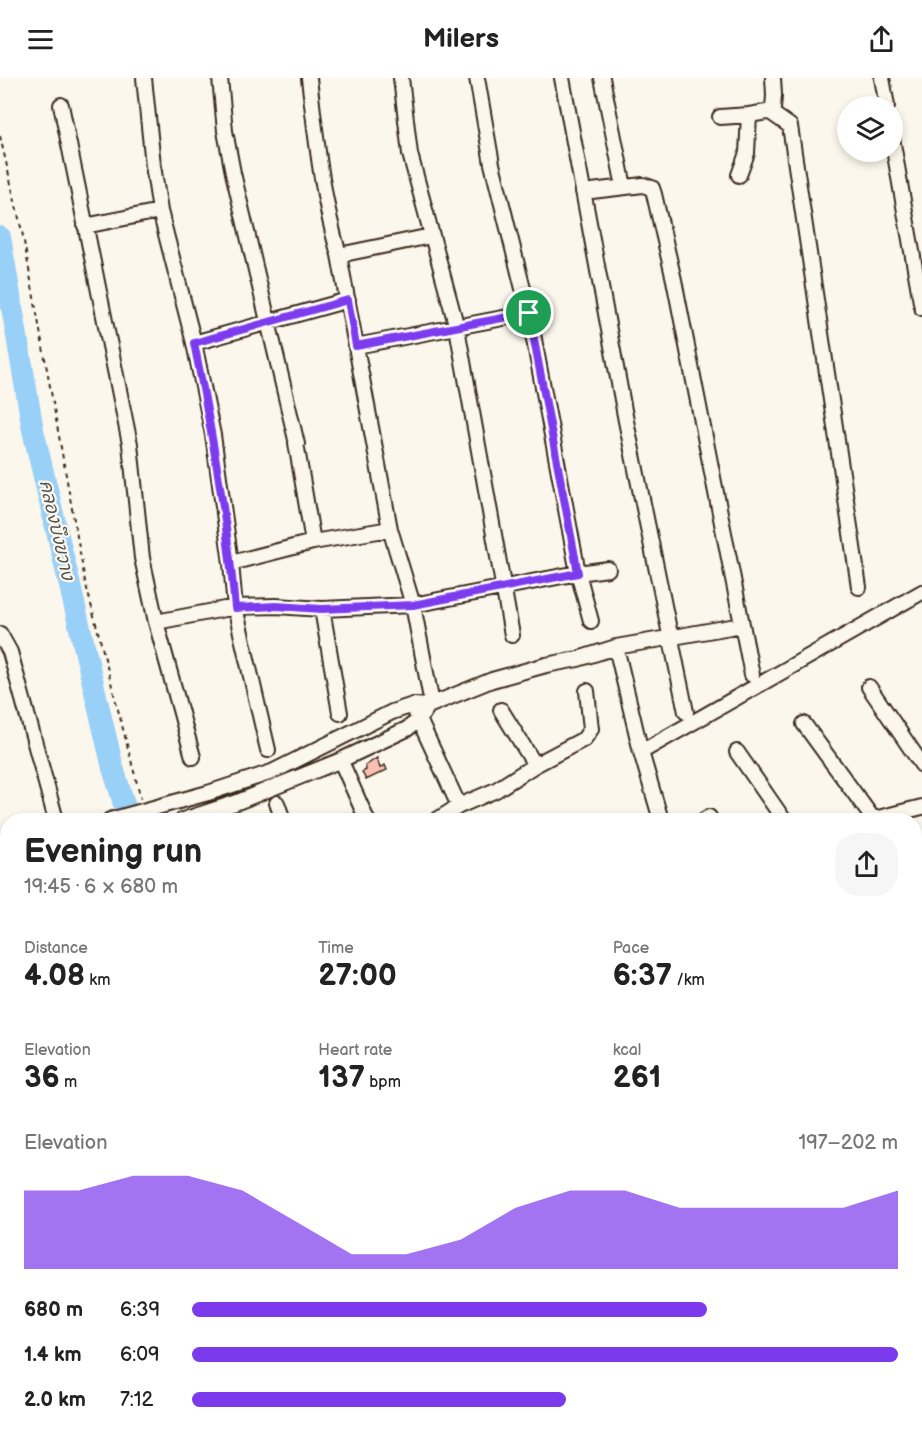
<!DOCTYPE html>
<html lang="en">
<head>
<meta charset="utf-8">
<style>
  :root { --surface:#fff; --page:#f6f6f6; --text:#222; --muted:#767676; --accent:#7c3aed }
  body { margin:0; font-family:"Balsamiq Sans","Playpen Sans Thai",sans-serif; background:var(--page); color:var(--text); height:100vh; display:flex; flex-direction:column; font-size:22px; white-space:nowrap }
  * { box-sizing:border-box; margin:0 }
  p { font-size:20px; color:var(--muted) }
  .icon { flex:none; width:33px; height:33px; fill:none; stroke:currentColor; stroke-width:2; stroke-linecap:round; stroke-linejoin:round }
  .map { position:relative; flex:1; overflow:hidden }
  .sheet { position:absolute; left:0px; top:735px; width:922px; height:621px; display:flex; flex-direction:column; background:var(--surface); border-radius:24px 24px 0 0; box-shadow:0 3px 9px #0003 }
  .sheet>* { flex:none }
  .fabs { position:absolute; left:837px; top:18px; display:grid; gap:12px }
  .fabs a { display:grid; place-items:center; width:66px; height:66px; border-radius:50%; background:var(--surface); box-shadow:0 3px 9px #0003; font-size:30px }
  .pin { position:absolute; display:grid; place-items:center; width:51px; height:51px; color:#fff; margin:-26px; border:3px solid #fff; border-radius:50%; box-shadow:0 2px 6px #0007 }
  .round { display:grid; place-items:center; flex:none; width:63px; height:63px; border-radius:24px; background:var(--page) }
  .overview { display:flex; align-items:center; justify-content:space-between; height:102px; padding:0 24px }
  h1 { font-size:33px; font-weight:800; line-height:45px }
  .stats { display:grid; grid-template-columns:repeat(3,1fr); gap:9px; height:102px; padding:6px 24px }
  .stats div { display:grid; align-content:center }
  .stats b { font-size:30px; font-weight:800 }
  .stats small { font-size:16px; font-weight:400 }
  .stats p { font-size:16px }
  .chart { height:168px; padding:12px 24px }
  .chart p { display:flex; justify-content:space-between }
  .chart svg { width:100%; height:108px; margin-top:6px; fill:var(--accent); opacity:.7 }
  ul { padding:0 24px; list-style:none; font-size:20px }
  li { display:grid; grid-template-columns:96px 72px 1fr; align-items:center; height:45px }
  li i { height:15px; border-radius:8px; background:var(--accent) }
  header { display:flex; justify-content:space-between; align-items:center; height:78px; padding:0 24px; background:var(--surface); font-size:27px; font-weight:800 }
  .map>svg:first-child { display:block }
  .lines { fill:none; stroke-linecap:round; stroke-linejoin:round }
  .river { stroke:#99d0f8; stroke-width:22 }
  .building { fill:#fac0b2; stroke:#3b2a1e; stroke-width:1.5 }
  .minor-casing { stroke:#3b2a1e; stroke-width:18 }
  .path { stroke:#3b2a1e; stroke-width:2; stroke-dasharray:4.5 4.5; stroke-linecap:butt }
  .minor { stroke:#fbf7ec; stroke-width:14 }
  .route-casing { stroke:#fff; stroke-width:12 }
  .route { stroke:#7c3aed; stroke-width:8 }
  .labels { text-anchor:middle; stroke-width:4.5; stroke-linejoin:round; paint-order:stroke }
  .water-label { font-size:18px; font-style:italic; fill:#525454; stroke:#fbf7ec }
</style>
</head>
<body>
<header><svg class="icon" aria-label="menu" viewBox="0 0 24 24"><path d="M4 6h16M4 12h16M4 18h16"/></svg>Milers<svg class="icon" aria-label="share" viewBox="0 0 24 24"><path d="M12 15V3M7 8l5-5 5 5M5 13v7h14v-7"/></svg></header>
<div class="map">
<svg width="922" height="1356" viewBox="0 0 922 1356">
  <rect width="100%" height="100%" fill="#fbf7ec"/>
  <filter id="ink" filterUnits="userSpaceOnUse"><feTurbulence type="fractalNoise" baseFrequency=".0167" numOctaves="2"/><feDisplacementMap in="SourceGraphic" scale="12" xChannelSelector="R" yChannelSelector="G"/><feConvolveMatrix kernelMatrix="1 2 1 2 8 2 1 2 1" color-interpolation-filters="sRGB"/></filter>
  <g filter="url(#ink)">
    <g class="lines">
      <path class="river" d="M0 159 33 352 113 690 129 742
        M335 1348 339 1356"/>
    </g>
    <path class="building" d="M377 680 380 690 385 687 387 692 366 702 362 694 366 692 365 688Z"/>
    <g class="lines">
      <defs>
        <path id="minor" d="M144 0 153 87 160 133 194 265 213 357 231 485 235 529 268 672
          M220 0 225 53 233 95 297 366
          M309 0C316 60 322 119 339 177L390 451 413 527 432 626
          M401 0 410 76 457 250 512 557
          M477 0 492 86 529 235 578 495 608 491
          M562 0 626 343 686 634
          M602 0 624 109
          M882 0 887 28
          M61 27 130 366 142 480 156 544 193 679
          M770 34 790 48 859 509
          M720 39 749 37
          M892 60 922 230
          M739 97 747 75 749 37 767 34 773 31 774 17 773 0
          M583 114 643 107 652 110 654 116 674 202 752 597
          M85 148 160 133
          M339 177 431 158
          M194 265 348 222
          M356 268 529 235
          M296 365 313 464
          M231 485 313 464 390 451
          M322 531 340 635
          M156 544 235 529 276 528 322 531 413 527 578 495 591 543
          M0 556 10 574 56 742
          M616 569 641 674 661 742
          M869 609 922 687
          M501 632 535 687
          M416 635 459 728
          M804 646 874 742
          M641 674 922 514
          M737 674 784 742
          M344 690 367 742
          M277 725 283 742
          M110 742 208 715 272 694 392 634 413 627 428 628 492 602 546 587 578 581 616 569 742 547
          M183 742 235 725 339 683 407 651 419 642 428 628
          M437 742 459 728 496 712 535 687 584 661 591 651 587 613
          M704 742 709 739
          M870 742 922 729
          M0 772 8 770
          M0 793 8 791
          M915 799 922 808
          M0 861 4 892
          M6 910 8 951
          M0 1015H8
          M0 1102H8
          M0 1172H8
          M0 1312H8
          M912 1348 914 1356
          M840 1349 841 1356
          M0 1354 225 1349"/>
      </defs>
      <use href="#minor" class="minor-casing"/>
      <path class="path" d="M0 58 23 158 85 503 141 721
        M363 1348 366 1356"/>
      <use href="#minor" class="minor"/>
    </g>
  </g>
  <g class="lines" filter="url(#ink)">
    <defs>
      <path id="route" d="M348 222 356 268 529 235 578 495 413 527 322 531 276 528 235 530C227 439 212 353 194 265Z"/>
    </defs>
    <use href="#route" class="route-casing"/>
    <use href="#route" class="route"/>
  </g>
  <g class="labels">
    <g class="water-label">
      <text transform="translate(57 452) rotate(77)" y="6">คลองบึงขวาง</text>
    </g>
  </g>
</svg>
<div class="fabs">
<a><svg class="icon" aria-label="layers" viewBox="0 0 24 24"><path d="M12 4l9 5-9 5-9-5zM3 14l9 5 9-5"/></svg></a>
</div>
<div class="pin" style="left:529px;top:235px;background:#1e9e55"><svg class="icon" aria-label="arrive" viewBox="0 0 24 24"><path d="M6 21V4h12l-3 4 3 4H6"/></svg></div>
<section class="sheet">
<div class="overview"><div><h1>Evening run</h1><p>19:45 · 6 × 680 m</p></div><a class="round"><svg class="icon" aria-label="share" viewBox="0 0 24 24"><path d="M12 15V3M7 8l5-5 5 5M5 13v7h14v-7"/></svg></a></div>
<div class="stats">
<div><p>Distance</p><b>4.08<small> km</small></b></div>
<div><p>Time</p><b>27:00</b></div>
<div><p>Pace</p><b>6:37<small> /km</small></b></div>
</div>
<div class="stats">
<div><p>Elevation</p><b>36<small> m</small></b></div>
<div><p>Heart rate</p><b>137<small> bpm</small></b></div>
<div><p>kcal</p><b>261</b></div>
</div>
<div class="chart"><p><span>Elevation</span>197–202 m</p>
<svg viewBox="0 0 160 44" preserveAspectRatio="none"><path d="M0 44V12L10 12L20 6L30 6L40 12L50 25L60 38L70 38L80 32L90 19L100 12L110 12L120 19L130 19L140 19L150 19L160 12V44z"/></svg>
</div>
<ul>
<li><b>680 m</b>6:39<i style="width:73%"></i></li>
<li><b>1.4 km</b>6:09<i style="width:100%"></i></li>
<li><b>2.0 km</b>7:12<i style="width:53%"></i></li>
</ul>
</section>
</div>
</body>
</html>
